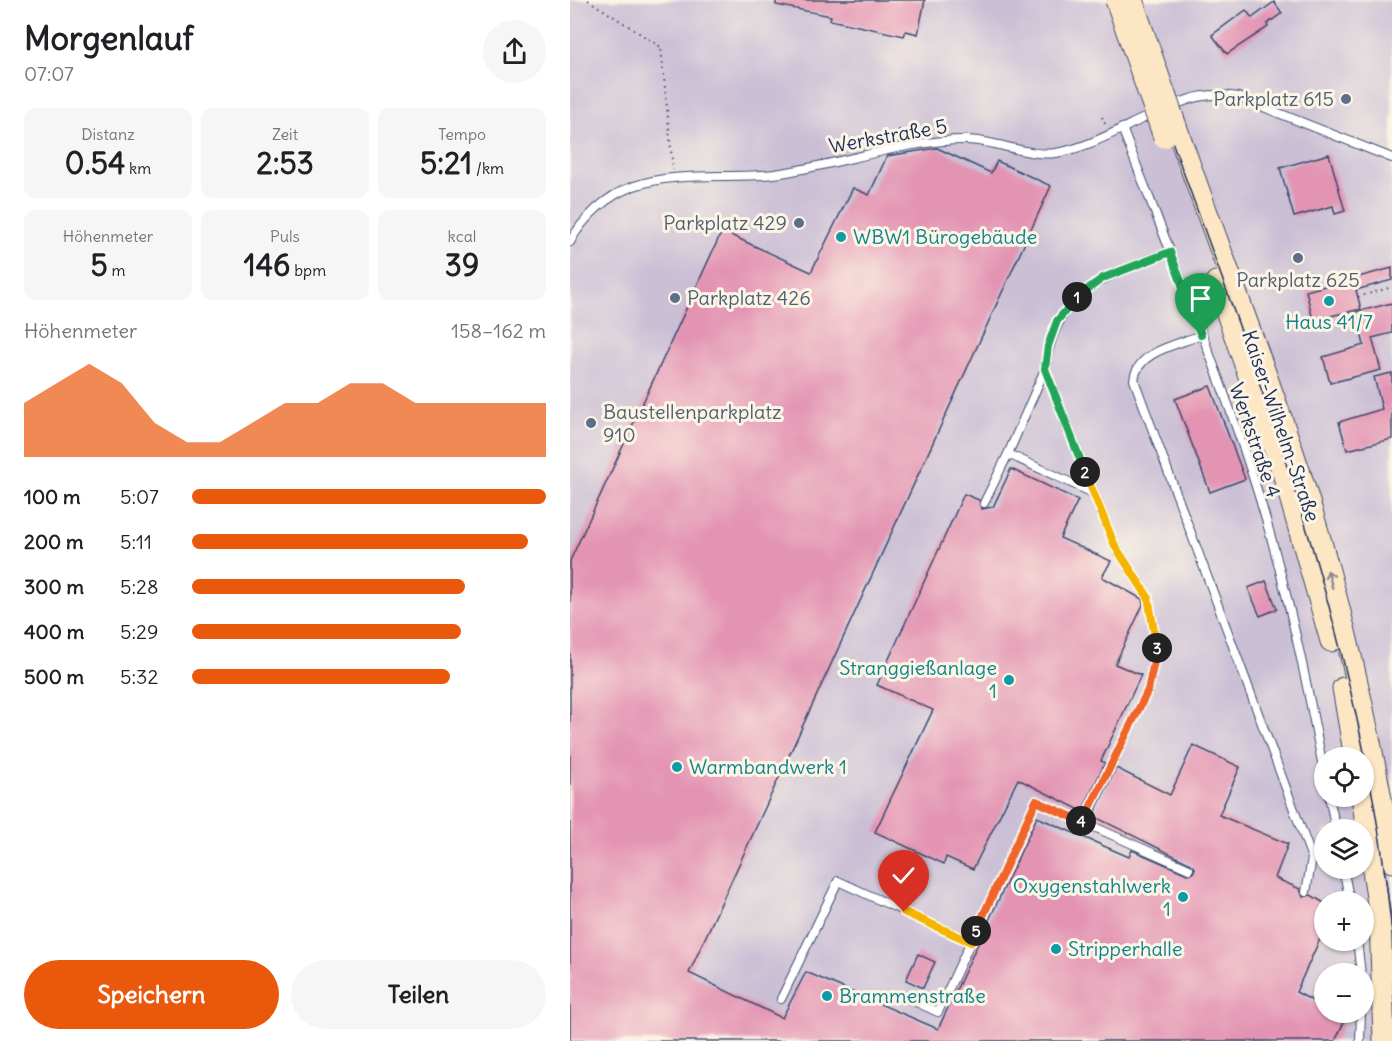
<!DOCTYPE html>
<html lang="de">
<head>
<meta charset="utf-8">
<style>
  :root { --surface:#fff; --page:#f6f6f6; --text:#202124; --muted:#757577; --accent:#ea580c }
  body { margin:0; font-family:Delius,sans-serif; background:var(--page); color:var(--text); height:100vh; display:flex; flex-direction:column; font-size:22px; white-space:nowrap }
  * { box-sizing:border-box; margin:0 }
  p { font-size:20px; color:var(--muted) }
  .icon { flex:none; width:33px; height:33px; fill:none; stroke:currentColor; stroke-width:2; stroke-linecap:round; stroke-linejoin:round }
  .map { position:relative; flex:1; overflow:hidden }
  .drawer { display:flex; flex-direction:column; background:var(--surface); width:570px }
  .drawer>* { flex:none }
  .fabs { position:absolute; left:744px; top:747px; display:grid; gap:12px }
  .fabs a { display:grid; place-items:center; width:60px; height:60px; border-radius:50%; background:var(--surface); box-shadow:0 2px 4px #0004; font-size:30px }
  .pin { position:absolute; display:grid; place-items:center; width:51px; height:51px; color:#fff; margin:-62px -26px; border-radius:50% 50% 50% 0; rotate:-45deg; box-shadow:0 0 6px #0007 }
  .pin .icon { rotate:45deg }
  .km { position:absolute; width:30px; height:30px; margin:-15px; border-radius:50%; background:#222; color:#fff; font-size:16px; line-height:30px; text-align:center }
  .round { display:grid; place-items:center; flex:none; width:63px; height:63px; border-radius:32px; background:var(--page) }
  .summary { display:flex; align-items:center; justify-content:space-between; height:102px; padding:0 24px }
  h1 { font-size:33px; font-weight:800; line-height:45px }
  .figures { display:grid; grid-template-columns:repeat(3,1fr); gap:9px; height:102px; padding:6px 24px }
  .figures div { display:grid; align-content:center; border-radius:12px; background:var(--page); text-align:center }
  .figures b { font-size:30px; font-weight:800 }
  .figures small { font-size:16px; font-weight:400 }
  .figures p { font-size:16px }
  .chart { height:168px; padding:12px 24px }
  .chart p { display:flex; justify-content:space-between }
  .chart svg { width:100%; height:108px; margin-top:6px; fill:var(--accent); opacity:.7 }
  .cta { display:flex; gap:12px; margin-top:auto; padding:12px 24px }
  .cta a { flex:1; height:69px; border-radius:36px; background:var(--accent); color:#fff; font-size:24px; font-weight:800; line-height:69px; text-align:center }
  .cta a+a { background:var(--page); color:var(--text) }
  ul { padding:0 24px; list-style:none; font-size:20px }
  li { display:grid; grid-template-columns:96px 72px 1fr; align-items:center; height:45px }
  li i { height:15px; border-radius:8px; background:var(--accent) }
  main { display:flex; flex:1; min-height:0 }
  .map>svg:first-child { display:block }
  .industrial { fill:#cbbfd5; fill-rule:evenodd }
  .building { fill:#e394b3 }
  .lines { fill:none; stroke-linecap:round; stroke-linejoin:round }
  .service-casing { stroke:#3b496d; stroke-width:10 }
  .secondary-casing { stroke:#3b496d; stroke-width:23 }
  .path { stroke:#3b496d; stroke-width:2; stroke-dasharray:1.5 4.5; stroke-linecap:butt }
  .service { stroke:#fff; stroke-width:8 }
  .secondary { stroke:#fce6c4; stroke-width:21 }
  .tram { stroke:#1b2f5e; stroke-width:1.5 }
  .secondary-bridge-casing { stroke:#3b496d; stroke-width:23; stroke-linecap:butt }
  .secondary-bridge { stroke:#fce6c4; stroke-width:21 }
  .oneway { stroke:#8c8a91 }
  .split-1-casing { stroke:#fff; stroke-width:12 }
  .split-2-casing { stroke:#fff; stroke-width:12 }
  .split-3-casing { stroke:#fff; stroke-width:12 }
  .split-4-casing { stroke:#fff; stroke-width:12 }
  .split-5-casing { stroke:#fff; stroke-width:12 }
  .split-6-casing { stroke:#fff; stroke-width:12 }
  .split-1 { stroke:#22a559; stroke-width:8 }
  .split-2 { stroke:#22a559; stroke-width:8 }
  .split-3 { stroke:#f5b400; stroke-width:8 }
  .split-4 { stroke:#f0652b; stroke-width:8 }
  .split-5 { stroke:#f0652b; stroke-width:8 }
  .split-6 { stroke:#f5b400; stroke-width:8 }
  .service-dot { fill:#5c6f8a; stroke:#fcf5e5; stroke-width:2 }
  .culture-dot { fill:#0f9aa8; stroke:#fcf5e5; stroke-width:2 }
  .labels { text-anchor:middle; stroke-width:6; stroke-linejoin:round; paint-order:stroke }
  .service-label { font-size:20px; fill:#4e5e75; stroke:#fcf5e5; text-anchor:end }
  .street-label { font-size:20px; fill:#1b2f5e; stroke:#fcf5e5 }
  .culture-label { font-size:20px; fill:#0d838f; stroke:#fcf5e5; text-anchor:start }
</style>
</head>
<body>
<main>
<section class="drawer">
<div class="summary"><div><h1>Morgenlauf</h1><p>07:07</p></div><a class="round"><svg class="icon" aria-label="share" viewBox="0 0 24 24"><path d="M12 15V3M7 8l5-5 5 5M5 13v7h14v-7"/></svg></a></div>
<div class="figures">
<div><p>Distanz</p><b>0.54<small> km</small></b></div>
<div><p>Zeit</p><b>2:53</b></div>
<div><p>Tempo</p><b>5:21<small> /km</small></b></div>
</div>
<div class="figures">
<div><p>Höhenmeter</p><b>5<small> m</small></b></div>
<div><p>Puls</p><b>146<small> bpm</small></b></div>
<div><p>kcal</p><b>39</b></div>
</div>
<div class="chart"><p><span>Höhenmeter</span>158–162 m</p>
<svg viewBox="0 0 160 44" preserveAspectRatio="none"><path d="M0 44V22L10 14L20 6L30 14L40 30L50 38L60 38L70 30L80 22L90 22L100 14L110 14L120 22L130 22L140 22L150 22L160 22V44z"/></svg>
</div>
<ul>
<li><b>100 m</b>5:07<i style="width:100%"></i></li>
<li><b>200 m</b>5:11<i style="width:95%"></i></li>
<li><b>300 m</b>5:28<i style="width:77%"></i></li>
<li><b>400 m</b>5:29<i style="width:76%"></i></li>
<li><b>500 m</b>5:32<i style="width:73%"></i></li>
</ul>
<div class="cta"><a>Speichern</a><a>Teilen</a></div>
</section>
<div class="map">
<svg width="822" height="1041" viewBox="0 0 822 1041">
  <rect width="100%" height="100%" fill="#fcf5e5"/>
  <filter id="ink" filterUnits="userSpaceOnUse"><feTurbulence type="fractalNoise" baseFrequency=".0167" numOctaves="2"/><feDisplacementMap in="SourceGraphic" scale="12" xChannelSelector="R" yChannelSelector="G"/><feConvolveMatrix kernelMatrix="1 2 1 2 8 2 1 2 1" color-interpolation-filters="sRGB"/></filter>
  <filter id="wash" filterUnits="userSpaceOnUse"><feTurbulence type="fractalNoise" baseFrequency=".008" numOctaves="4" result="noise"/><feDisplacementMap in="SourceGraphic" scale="24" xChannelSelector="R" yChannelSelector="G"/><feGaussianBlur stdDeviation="1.35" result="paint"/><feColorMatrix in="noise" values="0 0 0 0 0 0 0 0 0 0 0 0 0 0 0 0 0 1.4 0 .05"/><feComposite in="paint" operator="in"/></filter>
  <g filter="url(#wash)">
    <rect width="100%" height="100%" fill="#f3dec0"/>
    <path class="industrial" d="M0 0H822V1041H0ZM754 758H794V796H754ZM754 830H794V868H754ZM754 902H794V940H754ZM754 974H794V1012H754Z"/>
    <g id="blocks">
      <path class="building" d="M206 0H355L348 34 336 31 334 36 260 20 261 16 206 5Z
        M704 2 712 13 697 24 698 27 657 54 642 35 676 10 682 18Z
        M329 130 346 138 323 143Z
        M367 148 421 173 427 161 481 186 119 973 212 1018 236 972 368 1029 467 817 559 857 562 850 617 874 623 873 625 868 621 864 523 816 546 768 600 795 623 745 670 767 649 815 718 844 705 878 730 889 733 897 741 895 754 903V930L726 992 754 1007V1012H765L776 1018 765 1041H0V561L152 231 241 272 283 188 299 195 317 156Z
        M759 154 775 211 765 214 763 206 724 217 710 168Z
        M822 268V280L786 290 791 309 743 320 736 291Z
        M822 303V333L802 338 811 370 760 383 753 357 794 345 786 312Z
        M822 373V439L777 450 769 422 812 409 804 377Z
        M640 386 675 479 640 492 605 399Z
        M441 469 508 500 490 538 541 561 532 577 572 599 573 605 545 664 571 675 531 761 535 763 512 811 448 779 403 869 376 857 374 864 305 832 363 710 307 685 394 494 409 500 412 509 423 507Z
        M696 581 707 609 690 616 678 588Z
        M348 954 365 962 353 988 336 980Z"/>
    </g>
  </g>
  <g filter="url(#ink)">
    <use href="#blocks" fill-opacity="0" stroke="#3b496d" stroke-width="1.5"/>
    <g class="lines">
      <defs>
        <path id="service" d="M600 107C624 96 642 92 668 97L822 158
          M552 128C592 231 634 334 670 438 708 547 733 660 754 773
          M0 242C13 218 37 195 64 186 108 171 158 179 204 174 268 166 331 140 396 140 426 140 457 157 486 153 519 148 553 127 583 114
          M631 335C607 345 567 351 564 380L742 858 736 892
          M475 369 438 454 523 493
          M414 503 438 454
          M759 796 766 830
          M513 822 619 869
          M773 868 780 902
          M787 940 791 974
          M333 996 368 1012 466 801 513 822 578 690 587 648 578 597 545 546 475 369C486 288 533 278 600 252
          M211 999 268 881 401 942
          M790 1041 791 1012"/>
        <path id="secondary" d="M607 129C647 243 691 356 729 470 769 594 801 733 822 862
          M646 282 714 476 761 641
          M773 688 785 758
          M792 796 810 917 814 1041"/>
      </defs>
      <use href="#service" class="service-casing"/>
      <use href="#secondary" class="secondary-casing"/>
      <path class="path" d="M18 0 91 47 103 170
        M532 117 536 126
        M788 297 822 287"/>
      <use href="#service" class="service"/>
      <use href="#secondary" class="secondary"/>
      <path class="tram" d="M551 0C658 304 790 609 822 933"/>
      <defs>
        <path id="secondary-bridge" d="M546 0 594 137
          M562 0 606 126"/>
      </defs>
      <use href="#secondary-bridge" class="secondary-bridge-casing"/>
      <use href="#secondary-bridge" class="secondary-bridge"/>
    </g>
    <defs><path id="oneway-shaft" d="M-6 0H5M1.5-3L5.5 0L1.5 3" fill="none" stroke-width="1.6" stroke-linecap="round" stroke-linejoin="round" transform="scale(1.5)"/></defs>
    <use class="oneway" href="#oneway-shaft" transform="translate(760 579) rotate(-105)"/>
  </g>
  <g class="lines" filter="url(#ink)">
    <defs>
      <path id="split-1" d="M507 297 533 278 600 252 631 335"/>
      <path id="split-2" d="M507 297 487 321 478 346 475 369 515 472"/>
      <path id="split-3" d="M515 472 545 546 578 597 587 648"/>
      <path id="split-4" d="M511 821 513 822 578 690 587 648"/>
      <path id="split-5" d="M406 931 466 801 511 821"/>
      <path id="split-6" d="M334 912 401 942 406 931"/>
    </defs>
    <use href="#split-1" class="split-1-casing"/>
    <use href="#split-2" class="split-2-casing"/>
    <use href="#split-3" class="split-3-casing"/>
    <use href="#split-4" class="split-4-casing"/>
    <use href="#split-5" class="split-5-casing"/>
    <use href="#split-6" class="split-6-casing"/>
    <use href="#split-1" class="split-1"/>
    <use href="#split-2" class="split-2"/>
    <use href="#split-3" class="split-3"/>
    <use href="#split-4" class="split-4"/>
    <use href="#split-5" class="split-5"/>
    <use href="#split-6" class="split-6"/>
  </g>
  <g class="service-dot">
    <circle cx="776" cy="99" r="6"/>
    <circle cx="229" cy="223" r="6"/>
    <circle cx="728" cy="258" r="6"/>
    <circle cx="105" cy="298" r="6"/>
    <circle cx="21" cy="423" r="6"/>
  </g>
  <g class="culture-dot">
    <circle cx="271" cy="237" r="6"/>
    <circle cx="759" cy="301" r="6"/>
    <circle cx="439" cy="680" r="6"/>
    <circle cx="107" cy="767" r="6"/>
    <circle cx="613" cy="897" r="6"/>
    <circle cx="486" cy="949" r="6"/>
    <circle cx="257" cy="996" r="6"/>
  </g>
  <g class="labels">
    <g class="service-label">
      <text x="764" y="106">Parkplatz 615</text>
      <text x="217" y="230">Parkplatz 429</text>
      <text x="728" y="287" text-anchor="middle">Parkplatz 625</text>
      <text x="117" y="305" text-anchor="start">Parkplatz 426</text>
      <text x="33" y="419" text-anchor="start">Baustellenparkplatz<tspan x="33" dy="23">910</tspan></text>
    </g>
    <g class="street-label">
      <text transform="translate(318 136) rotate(-10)" y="7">Werkstraße 5</text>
      <text transform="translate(711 426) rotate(71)" y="7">Kaiser-Wilhelm-Straße</text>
      <text transform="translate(685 440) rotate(71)" y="7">Werkstraße 4</text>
    </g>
    <g class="culture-label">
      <text x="283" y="244">WBW1 Bürogebäude</text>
      <text x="759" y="329" text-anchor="middle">Haus 41/7</text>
      <text x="427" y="675" text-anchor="end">Stranggießanlage<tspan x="427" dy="23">1</tspan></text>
      <text x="119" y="774">Warmbandwerk 1</text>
      <text x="601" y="893" text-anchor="end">Oxygenstahlwerk<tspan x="601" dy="23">1</tspan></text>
      <text x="498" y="956">Stripperhalle</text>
      <text x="269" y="1003">Brammenstraße</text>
    </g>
  </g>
</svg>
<div class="fabs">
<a><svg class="icon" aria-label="locate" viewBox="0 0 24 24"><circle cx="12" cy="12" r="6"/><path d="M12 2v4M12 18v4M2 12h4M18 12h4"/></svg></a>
<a><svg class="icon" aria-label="layers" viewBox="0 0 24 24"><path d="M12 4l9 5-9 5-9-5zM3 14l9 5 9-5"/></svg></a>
<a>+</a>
<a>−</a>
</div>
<div class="pin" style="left:631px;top:335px;background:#1e9e55"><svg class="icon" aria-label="arrive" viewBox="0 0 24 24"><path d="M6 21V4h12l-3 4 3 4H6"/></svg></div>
<div class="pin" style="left:334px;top:912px;background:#d93025"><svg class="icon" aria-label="check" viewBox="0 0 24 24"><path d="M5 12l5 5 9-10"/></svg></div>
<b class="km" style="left:507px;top:297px">1</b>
<b class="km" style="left:515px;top:472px">2</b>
<b class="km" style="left:587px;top:648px">3</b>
<b class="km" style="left:511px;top:821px">4</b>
<b class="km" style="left:406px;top:931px">5</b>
</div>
</main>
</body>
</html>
